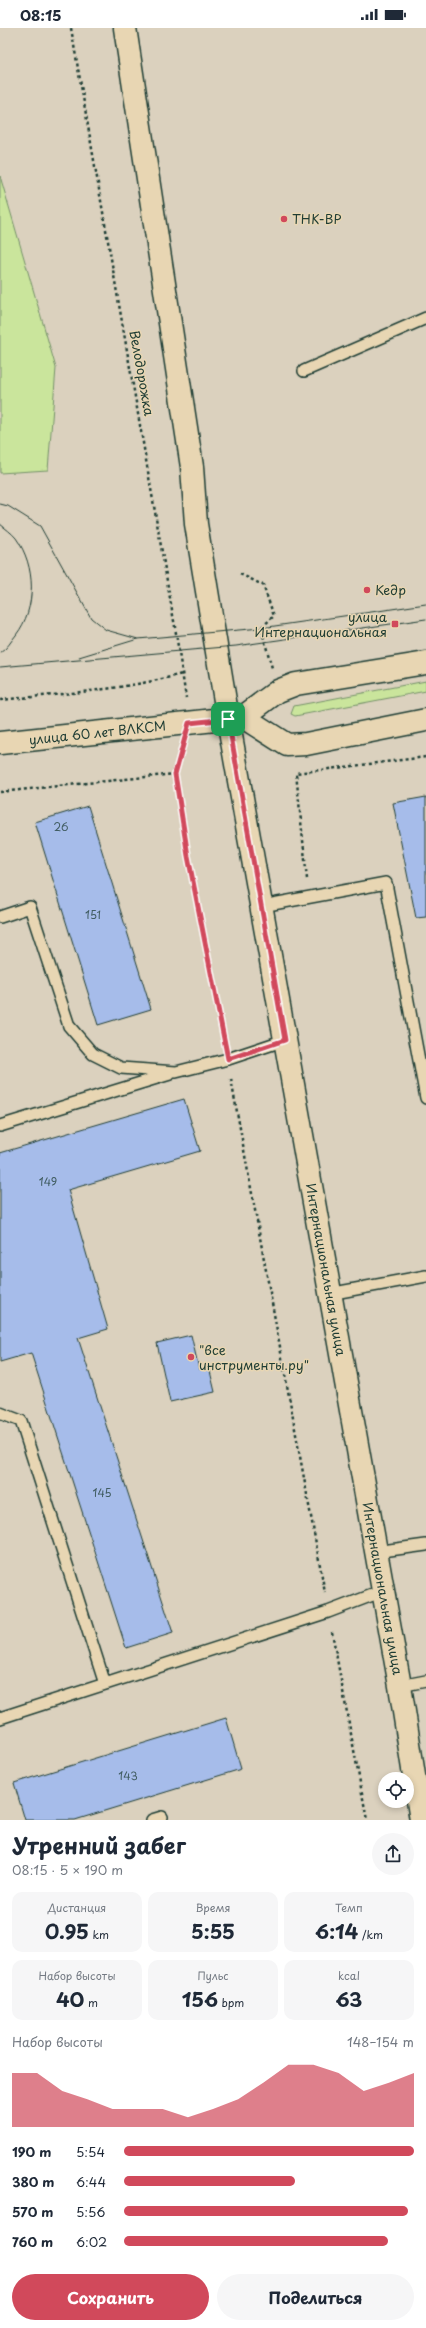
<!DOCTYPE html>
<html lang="ru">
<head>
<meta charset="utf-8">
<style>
  :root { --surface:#fff; --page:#f6f6f7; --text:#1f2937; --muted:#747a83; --accent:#d1495b }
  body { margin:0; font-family:"Playpen Sans",sans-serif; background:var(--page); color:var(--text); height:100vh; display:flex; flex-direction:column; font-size:15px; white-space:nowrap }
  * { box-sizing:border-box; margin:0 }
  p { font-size:13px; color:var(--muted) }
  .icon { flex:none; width:22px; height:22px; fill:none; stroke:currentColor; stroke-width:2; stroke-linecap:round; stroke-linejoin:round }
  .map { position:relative; height:1792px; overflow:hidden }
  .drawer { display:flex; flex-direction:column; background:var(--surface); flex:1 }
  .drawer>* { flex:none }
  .fabs { position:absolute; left:378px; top:1744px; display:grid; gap:8px }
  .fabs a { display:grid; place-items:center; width:36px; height:36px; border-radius:50%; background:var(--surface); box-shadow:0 2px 6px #0003; font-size:20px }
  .pin { position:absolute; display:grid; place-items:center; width:34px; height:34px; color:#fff; margin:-17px; border-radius:8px; box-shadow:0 2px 6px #0006 }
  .round { display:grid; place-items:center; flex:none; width:42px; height:42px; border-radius:21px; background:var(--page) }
  .head { display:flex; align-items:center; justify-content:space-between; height:68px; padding:0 12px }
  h1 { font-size:22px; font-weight:700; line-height:30px }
  .figures { display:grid; grid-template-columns:repeat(3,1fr); gap:6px; height:68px; padding:4px 12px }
  .figures div { display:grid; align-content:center; border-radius:10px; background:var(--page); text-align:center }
  .figures b { font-size:20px; font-weight:700 }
  .figures small { font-size:11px; font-weight:400 }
  .figures p { font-size:11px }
  .chart { height:112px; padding:8px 12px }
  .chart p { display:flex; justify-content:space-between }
  .chart svg { width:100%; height:72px; margin-top:4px; fill:var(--accent); opacity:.7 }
  .primary-button { display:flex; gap:8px; margin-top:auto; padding:8px 12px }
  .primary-button a { flex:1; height:46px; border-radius:24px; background:var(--accent); color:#fff; font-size:16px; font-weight:700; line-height:46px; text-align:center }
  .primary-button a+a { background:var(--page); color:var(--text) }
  ul { padding:0 12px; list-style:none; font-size:13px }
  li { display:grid; grid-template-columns:64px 48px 1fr; align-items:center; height:30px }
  li i { height:10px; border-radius:5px; background:var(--accent) }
  .status { display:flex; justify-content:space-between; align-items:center; height:28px; padding:0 20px; background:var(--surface); direction:ltr }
  .status svg { height:11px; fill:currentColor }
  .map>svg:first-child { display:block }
  .green { fill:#cae59c; stroke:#749168 }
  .building { fill:#a6bcea; stroke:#1f3d34 }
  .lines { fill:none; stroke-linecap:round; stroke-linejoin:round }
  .service-casing { stroke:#1f3d34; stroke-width:14 }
  .tertiary-casing { stroke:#1f3d34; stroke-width:25 }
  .secondary-casing { stroke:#1f3d34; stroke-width:25 }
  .path { stroke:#1f3d34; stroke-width:2.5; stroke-dasharray:3 3; stroke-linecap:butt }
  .service { stroke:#e8d6b3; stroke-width:11 }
  .tertiary { stroke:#e8d6b3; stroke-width:22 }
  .secondary { stroke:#e8d6b3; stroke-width:22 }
  .tram { stroke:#1f3d34; stroke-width:1 }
  .route-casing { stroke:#fff; stroke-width:8 }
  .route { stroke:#d1495b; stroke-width:5 }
  .poi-dot { fill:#d1495b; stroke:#e8d6b3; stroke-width:1.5 }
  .labels { text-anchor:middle; stroke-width:3; stroke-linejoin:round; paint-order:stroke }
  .number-label { font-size:11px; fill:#415d62 }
  .poi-label { font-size:13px; fill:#1f3d34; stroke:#e8d6b3; text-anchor:start }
  .street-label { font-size:13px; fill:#1f3d34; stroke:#e8d6b3 }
</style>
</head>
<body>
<div class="status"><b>08:15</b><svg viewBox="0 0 49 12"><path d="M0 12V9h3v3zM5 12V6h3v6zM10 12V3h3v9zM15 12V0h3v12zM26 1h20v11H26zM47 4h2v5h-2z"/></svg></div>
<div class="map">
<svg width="426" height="1792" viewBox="0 0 426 1792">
  <rect width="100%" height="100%" fill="#dbd1be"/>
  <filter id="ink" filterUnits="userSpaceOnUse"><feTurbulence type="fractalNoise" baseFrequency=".025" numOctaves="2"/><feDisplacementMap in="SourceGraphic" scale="8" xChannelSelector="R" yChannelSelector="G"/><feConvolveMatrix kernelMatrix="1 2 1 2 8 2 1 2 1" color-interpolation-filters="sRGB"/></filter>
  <g filter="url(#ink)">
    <path class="green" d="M0 148 56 340 48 442 0 445Z
      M426 653V663L295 688 291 686 294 678Z"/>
    <path class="building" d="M426 769V889L416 890 393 775Z
      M88 778 151 981 98 997 35 794Z
      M184 1071 200 1123 68 1162 108 1301 78 1310 173 1605 126 1620 31 1325 0 1334V1125Z
      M191 1307 199 1341 209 1339 215 1364 170 1374 157 1315Z
      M226 1690 241 1741 75 1792H25L14 1755Z"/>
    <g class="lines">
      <defs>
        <path id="service" d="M304 343 426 290
          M262 878 386 855 426 1070
          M0 889 30 879 69 998 93 1026 121 1040 176 1044 228 1031 285 1012
          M0 1098 170 1046
          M329 1266 426 1248
          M0 1385 21 1393 105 1656
          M375 1524 426 1517
          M400 1658 426 1653
          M0 1690 328 1584 383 1563
          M152 1792 162 1789"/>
        <g id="tertiary">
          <path d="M243 689 287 717 306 716 426 692"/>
          <path id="s1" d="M0 715 243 689 278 663 296 656 426 635"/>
        </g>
        <g id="secondary">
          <path id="s2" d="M125 0 192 439 196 496 228 691 400 1658 421 1792"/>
        </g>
      </defs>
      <use href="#service" class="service-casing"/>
      <use href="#tertiary" class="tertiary-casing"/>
      <use href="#secondary" class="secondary-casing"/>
      <path class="path" d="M71 0 175 599 186 670
        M240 546 263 557 274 588 261 600 272 640
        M0 672C61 666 123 662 182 646
        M175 746 188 828 224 1012
        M0 764 175 746 182 720
        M307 851 296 745 426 729
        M231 1051 325 1565
        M332 1604 367 1792"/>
      <use href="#service" class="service"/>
      <use href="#tertiary" class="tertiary"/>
      <use href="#secondary" class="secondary"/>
      <path class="tram" d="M0 476 8 478 40 498 91 590 106 602 138 611
        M0 496C5 500 12 505 16 510 36 538 37 580 16 607 11 613 7 621 0 625
        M79 629 138 611 261 600 426 576
        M0 639 236 618 426 591"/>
    </g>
  </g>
  <g class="lines" filter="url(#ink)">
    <defs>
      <path id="route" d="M228 691 285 1012 228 1031 188 828 175 746 189 695Z"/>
    </defs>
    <use href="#route" class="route-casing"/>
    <use href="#route" class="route"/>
  </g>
  <g class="poi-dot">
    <circle cx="284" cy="191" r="4"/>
    <circle cx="367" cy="562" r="4"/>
    <rect x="391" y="592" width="8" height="8" rx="2"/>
    <circle cx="191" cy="1329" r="4"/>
  </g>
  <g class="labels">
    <g class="number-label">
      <text x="61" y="803">26</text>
      <text x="93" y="891">151</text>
      <text x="48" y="1158">149</text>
      <text x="102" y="1469">145</text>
      <text x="128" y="1752">143</text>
    </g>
    <g class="poi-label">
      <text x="292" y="196">ТНК-ВР</text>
      <text x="375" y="567">Кедр</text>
      <text x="387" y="594" text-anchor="end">улица<tspan x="387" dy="15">Интернациональная</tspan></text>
      <text x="199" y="1327">"все<tspan x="199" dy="15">инструменты.ру"</tspan></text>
    </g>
    <g class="street-label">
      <text transform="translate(142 345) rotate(80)" y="5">Велодорожка</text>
      <text dy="5" stroke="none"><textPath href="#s1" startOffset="98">улица 60 лет ВЛКСМ</textPath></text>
      <text dy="5" stroke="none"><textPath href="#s2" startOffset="1258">Интернациональная улица</textPath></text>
      <text dy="5" stroke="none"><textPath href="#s2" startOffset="1582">Интернациональная улица</textPath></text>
    </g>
  </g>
</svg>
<div class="fabs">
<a><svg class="icon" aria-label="locate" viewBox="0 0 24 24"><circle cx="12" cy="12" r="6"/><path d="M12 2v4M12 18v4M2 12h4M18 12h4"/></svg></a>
</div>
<div class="pin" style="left:228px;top:691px;background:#1e9e55"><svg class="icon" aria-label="arrive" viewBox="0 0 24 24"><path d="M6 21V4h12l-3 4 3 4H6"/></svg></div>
</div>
<section class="drawer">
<div class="head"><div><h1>Утренний забег</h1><p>08:15 · 5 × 190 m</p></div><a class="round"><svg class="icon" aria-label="share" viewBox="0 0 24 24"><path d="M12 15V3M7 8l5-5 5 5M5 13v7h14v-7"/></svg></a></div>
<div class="figures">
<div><p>Дистанция</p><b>0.95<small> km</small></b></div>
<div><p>Время</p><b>5:55</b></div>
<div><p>Темп</p><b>6:14<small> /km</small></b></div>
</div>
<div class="figures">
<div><p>Набор высоты</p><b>40<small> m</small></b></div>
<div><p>Пульс</p><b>156<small> bpm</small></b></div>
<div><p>kcal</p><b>63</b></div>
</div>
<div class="chart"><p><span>Набор высоты</span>148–154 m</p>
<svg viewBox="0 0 160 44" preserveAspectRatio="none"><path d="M0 44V11L10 11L20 22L30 27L40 33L50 33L60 33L70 38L80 33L90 27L100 17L110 6L120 6L130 11L140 22L150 17L160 11V44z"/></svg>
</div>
<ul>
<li><b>190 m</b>5:54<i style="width:100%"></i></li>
<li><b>380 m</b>6:44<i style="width:59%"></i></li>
<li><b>570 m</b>5:56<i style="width:98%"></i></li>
<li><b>760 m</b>6:02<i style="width:91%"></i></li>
</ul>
<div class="primary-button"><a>Сохранить</a><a>Поделиться</a></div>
</section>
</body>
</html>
